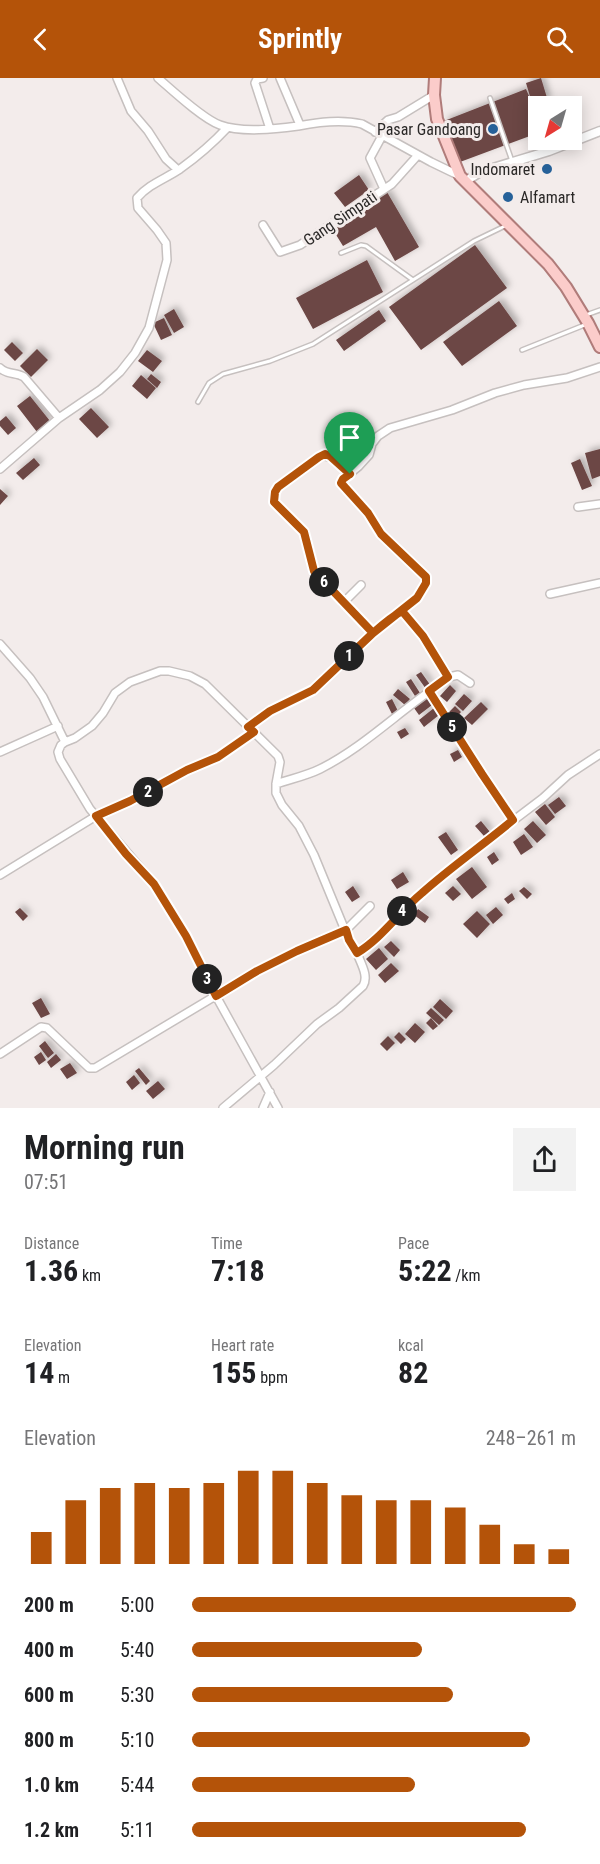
<!DOCTYPE html>
<html lang="en">
<head>
<meta charset="utf-8">
<style>
  :root { --surface:#fff; --page:#f2f2f2; --text:#202124; --muted:#757577; --accent:#b45309 }
  body { margin:0; font-family:"Roboto Condensed",sans-serif; background:var(--page); color:var(--text); height:100vh; display:flex; flex-direction:column; font-size:22px; white-space:nowrap }
  * { box-sizing:border-box; margin:0 }
  p { font-size:20px; color:var(--muted) }
  .icon { flex:none; width:33px; height:33px; fill:none; stroke:currentColor; stroke-width:2; stroke-linecap:round; stroke-linejoin:round }
  .map { position:relative; height:1030px; overflow:hidden }
  .side { display:flex; flex-direction:column; background:var(--surface); flex:1 }
  .side>* { flex:none }
  .needle { width:39px; rotate:217deg }
  .tools { position:absolute; left:528px; top:18px; display:grid; gap:12px }
  .tools a { display:grid; place-items:center; width:54px; height:54px; border-radius:0px; background:var(--surface); box-shadow:0 3px 15px #0003; font-size:30px }
  .pin { position:absolute; display:grid; place-items:center; width:51px; height:51px; color:#fff; margin:-62px -26px; border-radius:50% 50% 50% 0; rotate:-45deg; box-shadow:0 0 6px #0007 }
  .pin .icon { rotate:45deg }
  .km { position:absolute; width:30px; height:30px; margin:-15px; border-radius:50%; background:#222; color:#fff; font-size:16px; line-height:30px; text-align:center }
  .round { display:grid; place-items:center; flex:none; width:63px; height:63px; border-radius:0px; background:var(--page) }
  .head { display:flex; align-items:center; justify-content:space-between; height:102px; padding:0 24px }
  h1 { font-size:33px; font-weight:700; line-height:45px }
  .stats { display:grid; grid-template-columns:repeat(3,1fr); gap:9px; height:102px; padding:6px 24px }
  .stats div { display:grid; align-content:center }
  .stats b { font-size:30px; font-weight:700 }
  .stats small { font-size:16px; font-weight:400 }
  .stats p { font-size:16px }
  .chart { height:168px; padding:12px 24px }
  .chart p { display:flex; justify-content:space-between }
  .chart svg { width:100%; height:108px; margin-top:6px; stroke:var(--accent); stroke-width:6 }
  ul { padding:0 24px; list-style:none; font-size:20px }
  li { display:grid; grid-template-columns:96px 72px 1fr; align-items:center; height:45px }
  li i { height:15px; border-radius:8px; background:var(--accent) }
  header { display:flex; justify-content:space-between; align-items:center; height:78px; padding:0 24px; background:var(--accent); color:#fff; font-size:27px; font-weight:700 }
  .map>svg:first-child { display:block }
  .building { fill:#6c4644; filter:url(#shadow) }
  .lines { fill:none; stroke-linecap:round; stroke-linejoin:round }
  .service-casing { stroke:#c6c0bf; stroke-width:6 }
  .minor-casing { stroke:#c6c0bf; stroke-width:10 }
  .tertiary-casing { stroke:#c6c0bf; stroke-width:11 }
  .primary-casing { stroke:#b07c7a; stroke-width:14 }
  .service { stroke:#fff; stroke-width:3 }
  .minor { stroke:#fff; stroke-width:7 }
  .tertiary { stroke:#fff; stroke-width:8 }
  .primary { stroke:#fbccca; stroke-width:10 }
  .route-casing { stroke:#fff; stroke-width:12 }
  .route { stroke:#b45309; stroke-width:8 }
  .poi-dot { fill:#266199; stroke:#f3eceb; stroke-width:2 }
  .labels { text-anchor:middle; stroke-width:6; stroke-linejoin:round; paint-order:stroke }
  .poi-label { font-size:16px; fill:#2a2827; stroke:#f3eceb; text-anchor:end }
  .street-label { font-size:16px; fill:#2a2827; stroke:#f3eceb }
</style>
</head>
<body>
<header><svg class="icon" aria-label="back" viewBox="0 0 24 24"><path d="M15 5l-7 7 7 7"/></svg>Sprintly<svg class="icon" aria-label="search" viewBox="0 0 24 24"><circle cx="10" cy="10" r="6"/><path d="M15 15l6 6"/></svg></header>
<div class="map">
<svg width="600" height="1030" viewBox="0 0 600 1030">
  <defs>
    <filter id="shadow"><feDropShadow dx="3.5" dy="-3.5" stdDeviation="3" flood-color="#0004"/></filter>
  </defs>
  <rect width="100%" height="100%" fill="#f3eceb"/>
  <path class="building" d="M541 0 548 23 532 28 538 46V55L460 84 444 43 526 11 532 25 526 5Z
    M359 97 369 112 345 129 334 115Z
    M387 114 419 169 395 183 376 149 343 168 330 147Z
    M475 167 507 210 421 272 389 229Z
    M367 182 383 214 313 251 296 220Z
    M499 223 517 248 462 288 443 264Z
    M174 231 184 249 174 255 164 237Z
    M379 232 386 243 344 273 336 262Z
    M164 240 172 257 161 262 153 245Z
    M12 264 23 275 15 283 4 272Z
    M37 271 48 282 31 299 20 288Z
    M147 272 162 283 153 294 138 283Z
    M151 296 161 304 157 310 147 301Z
    M141 297 156 310 147 321 132 308Z
    M30 318 50 343 37 354 17 328Z
    M91 330 109 349 97 360 79 341Z
    M6 338 16 350 8 357 0 348V343Z
    M600 371V398L592 401 585 375Z
    M34 380 40 387 23 402 16 395Z
    M580 381 592 408 582 412 571 385Z
    M0 411 8 418 0 427Z
    M421 594 431 608 426 611 416 597Z
    M411 601 420 615 415 618 406 604Z
    M450 607 456 613 447 624 440 618Z
    M398 611 410 621 405 627 393 617Z
    M464 616 472 623 463 633 455 626Z
    M427 620 432 627 419 637 414 630Z
    M392 621 398 633 392 636 386 624Z
    M481 624 488 631 472 647 464 640Z
    M455 628 461 634 456 640 449 634Z
    M434 630 439 637 424 649 419 642Z
    M405 650 409 656 401 661 397 654Z
    M458 672 462 679 454 684 450 676Z
    M559 719 566 728 555 736 548 727Z
    M545 726 555 739 546 747 535 734Z
    M481 743 490 754 484 758 475 748Z
    M533 743 546 757 537 765 524 751Z
    M446 754 458 772 451 777 438 759Z
    M524 756 533 769 521 777 513 764Z
    M494 774 499 782 492 787 487 779Z
    M472 789 487 809 472 821 456 801Z
    M403 794 409 804 397 811 391 802Z
    M353 808 360 819 352 824 345 814Z
    M453 808 461 816 453 823 445 815Z
    M524 809 532 816 527 821 519 813Z
    M512 815 515 821 508 826 504 821Z
    M496 829 503 837 493 846 486 837Z
    M20 830 28 838 23 843 15 834Z
    M418 831 429 839 425 845 414 837Z
    M477 833 490 846 477 860 463 846Z
    M391 863 400 872 394 879 384 869Z
    M379 870 388 881 376 892 366 881Z
    M391 885 399 893 385 905 378 897Z
    M41 920 50 936 41 940 32 925Z
    M440 921 453 933 446 941 433 929Z
    M431 930 444 942 439 947 426 935Z
    M431 940 438 948 433 952 426 945Z
    M415 945 425 954 415 965 405 956Z
    M399 954 406 961 401 966 394 959Z
    M388 958 395 965 387 973 380 966Z
    M45 963 54 975 48 980 39 968Z
    M41 974 46 982 39 987 34 979Z
    M56 976 61 982 51 990 47 984Z
    M70 985 77 995 67 1001 60 991Z
    M139 990 150 1003 146 1007 135 993Z
    M134 997 140 1005 132 1012 126 1004Z
    M158 1003 165 1011 153 1021 146 1013Z"/>
  <g class="lines">
    <defs>
      <path id="service" d="M490 20 512 83
        M535 30 538 41
        M545 62 548 71
        M341 175 361 167 366 168 413 202
        M586 237 600 232
        M522 272 587 246
        M198 324 209 305 223 296 270 283 313 266 474 163 507 147"/>
      <path id="minor" d="M117 0 131 33 148 53 166 81 178 92
        M158 0C173 13 203 41 220 47 242 55 275 51 298 48 319 44 341 41 362 46L431 84 460 98
        M263 0 257 1 255 5 270 51
        M280 0 300 47
        M375 54 388 42 398 39 434 17
        M382 58 370 80 384 111
        M263 147 280 174 300 167 392 106 418 77
        M0 290C7 297 16 294 24 299L59 340
        M0 391 59 340 100 312 120 294 135 275 149 250 167 182 166 165 157 152 138 130 137 120C149 106 165 101 180 91 198 78 213 65 227 50
        M578 429 600 426
        M550 516 600 505
        M343 525 361 507
        M402 533 423 558 449 599 430 613
        M373 555 417 520 426 505V499L381 456 367 435 341 405 343 401 359 388 369 377 372 366 378 358 390 350 452 332 495 315 524 307 567 300 600 289
        M0 566 30 600 43 619 65 664 61 667 58 674 60 681 90 731 154 806 186 858 216 918 278 1030
        M449 599 458 597 470 605
        M248 649 270 632 313 612 373 555 314 493 304 454 274 424 275 414 278 409 319 379C331 374 341 388 350 395
        M65 664 75 660 92 648 103 635 115 615 130 604 160 593H169L190 598 205 606 278 678 280 684 276 706V715L282 727 299 748 314 777 349 862 357 875 384 853 407 828 424 812 464 780 543 720 568 697 600 676
        M0 674 58 648
        M276 706C290 701 306 698 320 691 360 671 393 639 430 613L481 696 513 742
        M0 797 96 738 130 723 174 698 218 679 253 654
        M0 976 41 949 47 950 89 990H95L257 893 297 873 346 852 370 828
        M223 1030 274 987 317 946 339 930 363 908C369 898 361 886 357 875
        M263 1030 270 1014"/>
      <path id="tertiary" d="M466 103 480 94 549 73 600 53"/>
      <path id="primary" d="M435 0 434 17 437 41 460 98 548 186 566 209 588 245 600 269"/>
    </defs>
    <use href="#service" class="service-casing"/>
    <use href="#minor" class="minor-casing"/>
    <use href="#tertiary" class="tertiary-casing"/>
    <use href="#primary" class="primary-casing"/>
    <use href="#service" class="service"/>
    <use href="#minor" class="minor"/>
    <use href="#tertiary" class="tertiary"/>
    <use href="#primary" class="primary"/>
  </g>
  <g class="lines">
    <defs>
      <path id="route" d="M350 396 343 401 341 405 368 435 381 456 426 499V505L417 520 373 555 313 612 270 633 248 649 254 654 218 679 187 692 130 723 96 738 126 776 154 806 186 858 216 918 257 893 297 873 346 852 349 862 357 875C382 860 399 834 422 815 451 789 483 767 513 742L482 696 429 613 448 599 423 558 402 533C391 539 382 547 373 555L314 493 304 454 274 424 275 414 278 409 319 379 325 376 330 378 350 396"/>
    </defs>
    <use href="#route" class="route-casing"/>
    <use href="#route" class="route"/>
  </g>
  <g class="poi-dot">
    <circle cx="493" cy="51" r="6"/>
    <circle cx="547" cy="91" r="6"/>
    <circle cx="508" cy="119" r="6"/>
  </g>
  <g class="labels">
    <g class="poi-label">
      <text x="481" y="57">Pasar Gandoang</text>
      <text x="535" y="97">Indomaret</text>
      <text x="520" y="125" text-anchor="start">Alfamart</text>
    </g>
    <g class="street-label">
      <text transform="translate(340 140) rotate(-34)" y="6">Gang Simpati</text>
    </g>
  </g>
</svg>
<div class="tools">
<a><svg class="needle" viewBox="-14 -14 28 28"><path d="M0-13l5 13h-10z" fill="#e53935"/><path d="M0 13l5-13h-10z" fill="#757577"/></svg></a>
</div>
<div class="pin" style="left:350px;top:396px;background:#1e9e55"><svg class="icon" aria-label="arrive" viewBox="0 0 24 24"><path d="M6 21V4h12l-3 4 3 4H6"/></svg></div>
<b class="km" style="left:349px;top:578px">1</b>
<b class="km" style="left:148px;top:714px">2</b>
<b class="km" style="left:207px;top:901px">3</b>
<b class="km" style="left:402px;top:833px">4</b>
<b class="km" style="left:452px;top:649px">5</b>
<b class="km" style="left:324px;top:504px">6</b>
</div>
<section class="side">
<div class="head"><div><h1>Morning run</h1><p>07:51</p></div><a class="round"><svg class="icon" aria-label="share" viewBox="0 0 24 24"><path d="M12 15V3M7 8l5-5 5 5M5 13v7h14v-7"/></svg></a></div>
<div class="stats">
<div><p>Distance</p><b>1.36<small> km</small></b></div>
<div><p>Time</p><b>7:18</b></div>
<div><p>Pace</p><b>5:22<small> /km</small></b></div>
</div>
<div class="stats">
<div><p>Elevation</p><b>14<small> m</small></b></div>
<div><p>Heart rate</p><b>155<small> bpm</small></b></div>
<div><p>kcal</p><b>82</b></div>
</div>
<div class="chart"><p><span>Elevation</span>248–261 m</p>
<svg viewBox="0 0 160 44" preserveAspectRatio="none"><path d="M5 44V31M15 44V18M25 44V13M35 44V11M45 44V13M55 44V11M65 44V6M75 44V6M85 44V11M95 44V16M105 44V18M115 44V18M125 44V21M135 44V28M145 44V36M155 44V38"/></svg>
</div>
<ul>
<li><b>200 m</b>5:00<i style="width:100%"></i></li>
<li><b>400 m</b>5:40<i style="width:60%"></i></li>
<li><b>600 m</b>5:30<i style="width:68%"></i></li>
<li><b>800 m</b>5:10<i style="width:88%"></i></li>
<li><b>1.0 km</b>5:44<i style="width:58%"></i></li>
<li><b>1.2 km</b>5:11<i style="width:87%"></i></li>
</ul>
</section>
</body>
</html>
